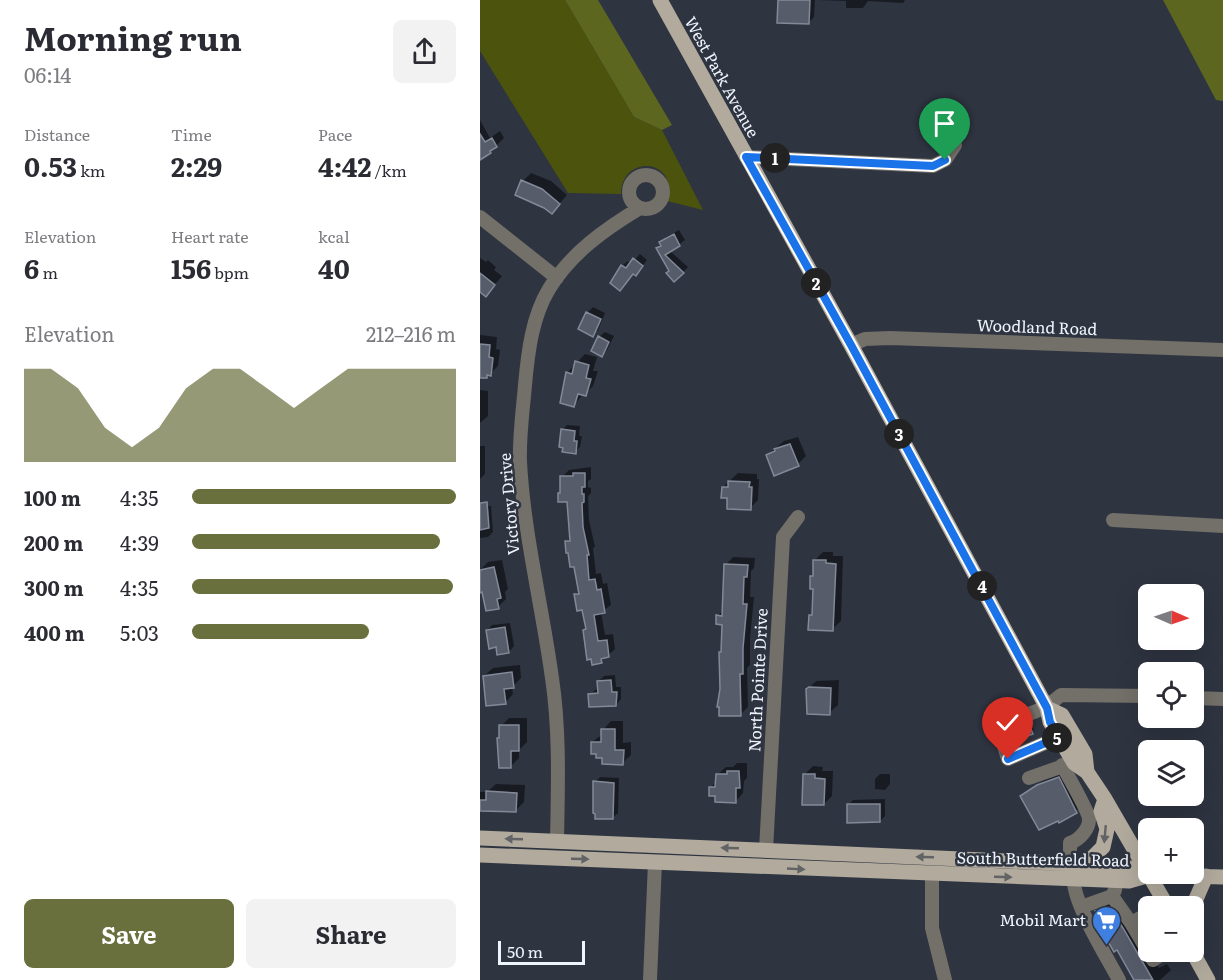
<!DOCTYPE html>
<html lang="en">
<head>
<meta charset="utf-8">
<style>
  :root { --surface:#fff; --page:#f2f2f3; --text:#2b2b33; --muted:#7c7c81; --accent:#696f3d }
  body { margin:0; font-family:Literata,serif; background:var(--page); color:var(--text); height:100vh; display:flex; flex-direction:column; font-size:22px; white-space:nowrap }
  * { box-sizing:border-box; margin:0 }
  p { font-size:20px; color:var(--muted) }
  .icon { flex:none; width:33px; height:33px; fill:none; stroke:currentColor; stroke-width:2; stroke-linecap:round; stroke-linejoin:round }
  .map { position:relative; flex:1; overflow:hidden }
  .sheet { display:flex; flex-direction:column; background:var(--surface); width:480px }
  .sheet>* { flex:none }
  .needle { width:39px; rotate:92deg }
  .tools { position:absolute; left:658px; top:584px; display:grid; gap:12px }
  .tools a { display:grid; place-items:center; width:66px; height:66px; border-radius:9px; background:var(--surface); box-shadow:0 6px 24px #0002; font-size:30px }
  .scale { position:absolute; left:18px; bottom:15px; width:87px; box-sizing:border-box; padding-left:6px; border:3px solid #f0f4fc; border-top:0; font-size:16px; line-height:21px; white-space:nowrap; color:#f0f4fc; -webkit-text-stroke:4px #2e3440; paint-order:stroke }
  .pin { position:absolute; display:grid; place-items:center; width:51px; height:51px; color:#fff; margin:-62px -26px; border-radius:50% 50% 50% 0; rotate:-45deg; box-shadow:0 0 6px #0007 }
  .pin .icon { rotate:45deg }
  .km { position:absolute; width:30px; height:30px; margin:-15px; border-radius:50%; background:#222; color:#fff; font-size:16px; line-height:30px; text-align:center }
  .round { display:grid; place-items:center; flex:none; width:63px; height:63px; border-radius:9px; background:var(--page) }
  .summary { display:flex; align-items:center; justify-content:space-between; height:102px; padding:0 24px }
  h1 { font-size:33px; font-weight:700; line-height:45px }
  .stats { display:grid; grid-template-columns:repeat(3,1fr); gap:9px; height:102px; padding:6px 24px }
  .stats div { display:grid; align-content:center }
  .stats b { font-size:26px; font-weight:700 }
  .stats small { font-size:16px; font-weight:400 }
  .stats p { font-size:16px }
  .chart { height:168px; padding:12px 24px }
  .chart p { display:flex; justify-content:space-between }
  .chart svg { width:100%; height:108px; margin-top:6px; fill:var(--accent); opacity:.7 }
  .primary-button { display:flex; gap:12px; margin-top:auto; padding:12px 24px }
  .primary-button a { flex:1; height:69px; border-radius:9px; background:var(--accent); color:#fff; font-size:24px; font-weight:700; line-height:69px; text-align:center }
  .primary-button a+a { background:var(--page); color:var(--text) }
  ul { padding:0 24px; list-style:none; font-size:20px }
  li { display:grid; grid-template-columns:96px 72px 1fr; align-items:center; height:45px }
  li i { height:15px; border-radius:8px; background:var(--accent) }
  main { display:flex; flex:1; min-height:0 }
  .map>svg:first-child { display:block }
  .green { fill:#4b530d }
  .forest { fill:#5d661f }
  .shadow { fill:#0007 }
  .building { fill:#565c6a; stroke:#828998; stroke-width:1.5 }
  .lines { fill:none; stroke-linecap:round; stroke-linejoin:round }
  .minor { stroke:#736f69; stroke-width:14 }
  .major { stroke:#b1aa9d; stroke-width:15 }
  .oneway { fill:#626365 }
  .route-casing { stroke:#fff; stroke-width:12 }
  .route { stroke:#1a73e8; stroke-width:8 }
  .labels { text-anchor:middle; stroke-width:5; stroke-linejoin:round; paint-order:stroke }
  .street-label { font-size:16px; fill:#f0f4fc; stroke:#2e3440 }
  .poi-label { font-size:16px; fill:#f0f4fc; stroke:#2e3440; text-anchor:end }
</style>
</head>
<body>
<main>
<section class="sheet">
<div class="summary"><div><h1>Morning run</h1><p>06:14</p></div><a class="round"><svg class="icon" aria-label="share" viewBox="0 0 24 24"><path d="M12 15V3M7 8l5-5 5 5M5 13v7h14v-7"/></svg></a></div>
<div class="stats">
<div><p>Distance</p><b>0.53<small> km</small></b></div>
<div><p>Time</p><b>2:29</b></div>
<div><p>Pace</p><b>4:42<small> /km</small></b></div>
</div>
<div class="stats">
<div><p>Elevation</p><b>6<small> m</small></b></div>
<div><p>Heart rate</p><b>156<small> bpm</small></b></div>
<div><p>kcal</p><b>40</b></div>
</div>
<div class="chart"><p><span>Elevation</span>212–216 m</p>
<svg viewBox="0 0 160 44" preserveAspectRatio="none"><path d="M0 44V6L10 6L20 14L30 30L40 38L50 30L60 14L70 6L80 6L90 14L100 22L110 14L120 6L130 6L140 6L150 6L160 6V44z"/></svg>
</div>
<ul>
<li><b>100 m</b>4:35<i style="width:100%"></i></li>
<li><b>200 m</b>4:39<i style="width:94%"></i></li>
<li><b>300 m</b>4:35<i style="width:99%"></i></li>
<li><b>400 m</b>5:03<i style="width:67%"></i></li>
</ul>
<div class="primary-button"><a>Save</a><a>Share</a></div>
</section>
<div class="map">
<svg width="743" height="980" viewBox="0 0 743 980">
  <rect width="100%" height="100%" fill="#2e3440"/>
  <path class="green" d="M0 0H85L154 117 182 130 223 210 187 201C188 197 190 191 189 187 186 157 141 159 141 194L88 193 0 51Z"/>
  <path class="forest" d="M85 0H118L192 125 182 130 154 117Z
    M683 0H743V101L736 100Z"/>
  <path class="shadow" d="M299 0H335L334 17 329 22Z
    M338 0H425L423 3 388 1 383 8H366V1Z
    M0 120 10 138 20 131 24 138 10 152 0 158Z
    M51 173 71 181 87 195 72 212 43 181Z
    M199 230 205 240 190 251 208 267 203 272 190 271 178 248 186 237Z
    M160 254 167 260 161 268 132 283 142 266 148 261 151 264Z
    M0 258 6 262 8 260 16 267 14 270 22 276 6 295 0 291Z
    M113 307 125 313 118 330 112 335 100 329 107 313Z
    M125 332 134 336 127 350 122 355 119 337Z
    M0 335 17 337 16 349 20 350 18 366 10 374 0 360Z
    M105 354 117 357 113 371H118L113 386 105 394H103L94 405 87 373Z
    M0 390 8 391V416L0 423Z
    M87 425 100 426 99 436H102L100 447 95 452 82 430Z
    M318 437 326 456 318 464 287 455 304 441Z
    M0 446H5V474L0 479Z
    M111 467V479L108 481V487L111 488V493L108 496 109 520 115 547 113 548 116 574 121 573 123 584 127 583 131 605 121 612 125 635 133 634 135 649 121 662 107 628 103 608 95 595 100 590 96 565 86 542 91 537 88 500 79 494 82 491V477L89 470Z
    M258 473 277 474V479H279L278 500 270 508 249 497 243 487Z
    M0 506H11L13 532 8 537 0 538Z
    M343 552H353V556H363L361 621 352 629 330 616 333 613 335 588 332 576 334 573 335 560Z
    M253 557 275 558 274 568 271 571 270 597H274L270 639V665L267 668 268 707 260 715 242 689 240 652 243 650V623L237 616 244 610 246 565Z
    M22 560 28 589 25 592 26 599 18 607 3 591H0V570L8 562Z
    M30 623 34 646 29 652 17 646 7 631 12 625Z
    M40 665 41 678 32 687 33 694 25 703 4 676 13 668Z
    M135 675 136 687H141V699L136 705 110 695 115 690 119 689V681L124 676Z
    M359 680 358 705 349 713 328 689 336 681Z
    M29 718H47V742L39 750V758L30 767 21 736V726Z
    M131 721H143V743L151 742V755L142 763 123 757 112 742 123 734V730Z
    M551 722 554 731 552 733 530 728Z
    M257 763H267V778L264 781 263 793 255 802 236 795 231 787 237 781V775L246 767H253Z
    M333 766 343 767 342 771H353L352 796 344 804 324 775Z
    M400 774H410V784L405 790 395 789V779Z
    M583 774 601 807 580 821 542 797 563 781Z
    M120 777 139 778 138 813 132 818 115 782Z
    M16 784 45 785 44 802 36 810 0 811V792H7Z
    M405 799V816L400 821 368 805 373 800Z
    M637 899 679 968 687 964 691 970 680 980H663L632 938 617 912 625 904Z"/>
  <path class="building" d="M298 0H330L329 24 297 23Z
    M0 134 5 142 12 138 17 147 10 151 11 153 0 160Z
    M41 180 62 189 80 204 72 214 64 208 35 195Z
    M194 234 200 246 185 255 204 273 194 282 186 273 189 271 176 248 181 246 179 242Z
    M153 258 163 266 156 276 153 274 140 291 130 283 141 265 146 268Z
    M0 273 15 285 6 297 0 292Z
    M106 312 121 319 113 337 98 329Z
    M118 336 129 342 122 357 111 351Z
    M0 344 10 345 9 357 13 358 11 376 7 375V378H0Z
    M95 361 109 365 106 378 111 379 106 396 98 394 94 407 80 403 86 372 92 374Z
    M81 429 95 431 94 441H97L96 454 82 452 83 448 79 447Z
    M310 444 319 466 294 476 286 455 295 451 294 449Z
    M93 473H105V487H102V494H104V502L102 503 103 527 109 555H107L109 580 115 579 117 590 121 589 125 613 114 615 118 641 127 640 129 657 121 659 122 663 112 665 111 659 107 660 103 630 106 629 102 610 97 611 94 594H99L94 567H90L88 553H86L85 541H90L87 502H78V493H80V476H93Z
    M248 481 270 482 269 487H272L271 510 247 509V498H241L242 487H248Z
    M7 502 9 528 0 530V503Z
    M333 560H346V563L356 564 353 631 328 630 329 615H332L333 589H330V576H333Z
    M244 564 268 565 267 577H264L263 604H267L263 648V674H260L261 716H239V707H237L240 689 239 652H241L242 625 236 624V615L242 616Z
    M14 567 21 598 17 599 19 609 6 611 2 592 0 593V570Z
    M25 627 29 653 17 655 16 647 9 649 6 630Z
    M32 672 34 688 24 689 26 704 6 706 3 676Z
    M131 680 132 692H137L136 706 109 707 108 694 118 693 117 681Z
    M329 687 351 688 350 715 327 714 326 689Z
    M549 723 553 734 533 741 528 728Z
    M19 725H39V751H31V768H19L17 738H19Z
    M121 729H135V750H144L143 765 122 764V758H116V754H111V742H121Z
    M247 771H259L260 788H256V803L235 802V796H229V787H235L236 774H247Z
    M323 774H335V778L345 779 344 805H322Z
    M579 777 597 813 579 823 578 821 559 830 540 796 557 785Z
    M113 781 134 783 133 819H115V814L113 813Z
    M6 791 37 793 36 812 0 811V800H6Z
    M367 804H400V822L367 823Z
    M629 907 643 928 673 980H654L637 950 634 952 627 940 631 939 615 911Z"/>
  <g class="lines">
    <path class="minor" d="M266 157 453 166 465 160 475 145
      M149 192a17 17 0 1 1 34 0a17 17 0 1 1-34 0Z
      M0 217 77 278
      M371 345 385 339 410 338 743 350
      M633 520 743 526
      M714 698 743 699
      M579 737 528 759 516 721C545 715 558 715 581 695L669 696
      M582 765C587 774 608 811 609 818 610 829 599 840 590 843V863
      M549 778 589 764
      M77 841C78 787 80 731 72 678 62 605 44 535 40 462 39 436 43 410 45 385 48 352 52 317 69 289 91 253 125 229 160 208
      M286 850 303 537 318 517
      M452 875V928L465 980
      M594 880C593 903 627 957 639 980
      M636 881 635 890 632 896 651 923 673 960 686 951
      M601 907 632 896
      M651 923 669 913
      M170 980 175 862"/>
    <path class="major" d="M180 0 371 345 567 708 570 722 594 763 607 772 625 799 687 906
      M567 708 582 715 605 754 607 772
      M0 838 644 866 670 875
      M0 855 649 881 670 875 743 877
      M606 864 623 847 627 829 621 811 625 799
      M713 906 726 876
      M712 951 728 980"/>
  </g>
  <defs><path id="oneway-solid" d="M-6-.8H1V-3.2L6.5 0L1 3.2V.8H-6Z" transform="scale(1.5)"/></defs>
  <g class="oneway">
    <use href="#oneway-solid" transform="translate(625 834) rotate(95)"/>
    <use href="#oneway-solid" transform="translate(34 839) rotate(-178)"/>
    <use href="#oneway-solid" transform="translate(250 848) rotate(-178)"/>
    <use href="#oneway-solid" transform="translate(445 857) rotate(-178)"/>
    <use href="#oneway-solid" transform="translate(100 859) rotate(2)"/>
    <use href="#oneway-solid" transform="translate(316 869) rotate(3)"/>
    <use href="#oneway-solid" transform="translate(523 877) rotate(2)"/>
  </g>
  <g class="lines">
    <defs>
      <path id="route" d="M465 160 453 166 266 157 371 345 567 708 570 722 579 737 528 759"/>
    </defs>
    <use href="#route" class="route-casing"/>
    <use href="#route" class="route"/>
  </g>
  <defs>
    <symbol id="supermarket-pin" viewBox="-11 -11 22 30"><path d="M0 17L-7.5 6A9.5 9.5 0 1 1 7.5 6Z" fill="#3f7fe0" stroke="#2e3440"/><path d="M-6-5.5h2.5l.6 2H6L4.5 2H-2.5L-4.4-4H-6ZM-1.5 3.2a1.3 1.3 0 1 0 .1 0ZM3 3.2a1.3 1.3 0 1 0 .1 0Z" fill="#fff"/></symbol>
  </defs>
  <g fill-rule="evenodd">
    <use href="#supermarket-pin" x="610" y="904" width="33" height="45"/>
  </g>
  <g class="labels">
    <g class="street-label">
      <text transform="translate(242 77) rotate(61)" y="6">West Park Avenue</text>
      <text transform="translate(557 327) rotate(2)" y="6">Woodland Road</text>
      <text transform="translate(29 504) rotate(-95)" y="6">Victory Drive</text>
      <text transform="translate(278 680) rotate(-87)" y="6">North Pointe Drive</text>
      <text transform="translate(563 859) rotate(1)" y="6">South Butterfield Road</text>
    </g>
    <g class="poi-label">
      <text x="606" y="926">Mobil Mart</text>
    </g>
  </g>
</svg>
<div class="tools">
<a><svg class="needle" viewBox="-14 -14 28 28"><path d="M0-13l5 13h-10z" fill="#e53935"/><path d="M0 13l5-13h-10z" fill="#7c7c81"/></svg></a>
<a><svg class="icon" aria-label="locate" viewBox="0 0 24 24"><circle cx="12" cy="12" r="6"/><path d="M12 2v4M12 18v4M2 12h4M18 12h4"/></svg></a>
<a><svg class="icon" aria-label="layers" viewBox="0 0 24 24"><path d="M12 4l9 5-9 5-9-5zM3 14l9 5 9-5"/></svg></a>
<a>+</a>
<a>−</a>
</div>
<div class="scale">50 m</div>
<div class="pin" style="left:465px;top:160px;background:#1e9e55"><svg class="icon" aria-label="arrive" viewBox="0 0 24 24"><path d="M6 21V4h12l-3 4 3 4H6"/></svg></div>
<div class="pin" style="left:528px;top:759px;background:#d93025"><svg class="icon" aria-label="check" viewBox="0 0 24 24"><path d="M5 12l5 5 9-10"/></svg></div>
<b class="km" style="left:295px;top:158px">1</b>
<b class="km" style="left:336px;top:283px">2</b>
<b class="km" style="left:419px;top:434px">3</b>
<b class="km" style="left:502px;top:586px">4</b>
<b class="km" style="left:577px;top:738px">5</b>
</div>
</main>
</body>
</html>
